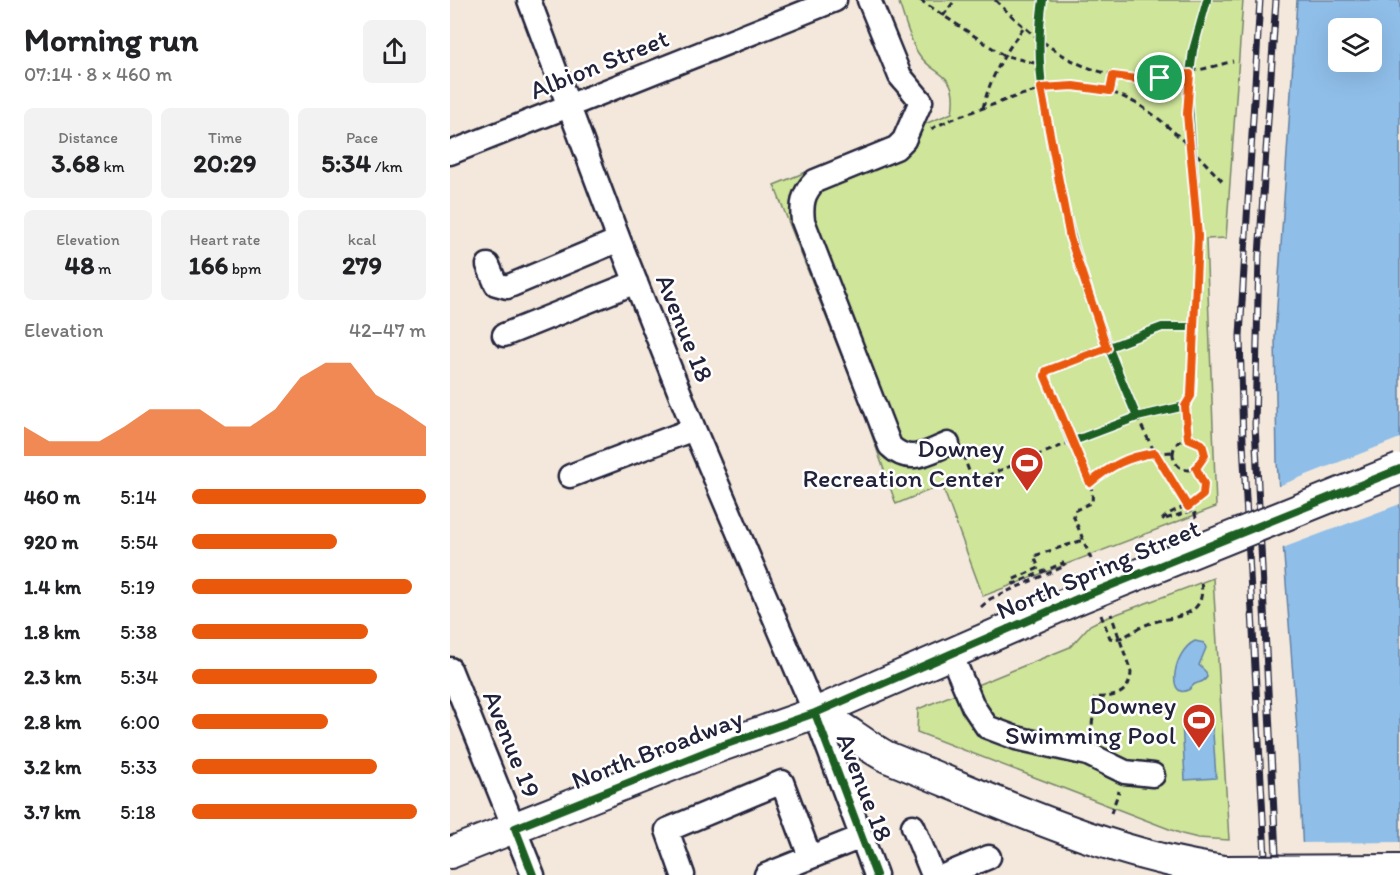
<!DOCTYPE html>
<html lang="en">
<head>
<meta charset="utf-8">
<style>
  :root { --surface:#fff; --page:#f2f2f2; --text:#202124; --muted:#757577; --accent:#ea580c }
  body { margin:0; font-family:Itim,sans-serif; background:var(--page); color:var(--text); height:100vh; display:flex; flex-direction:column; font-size:22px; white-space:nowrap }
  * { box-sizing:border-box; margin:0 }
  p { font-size:20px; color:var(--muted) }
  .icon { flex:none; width:33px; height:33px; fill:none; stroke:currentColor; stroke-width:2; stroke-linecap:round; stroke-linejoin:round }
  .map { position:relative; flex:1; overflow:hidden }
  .sheet { display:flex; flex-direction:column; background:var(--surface); width:450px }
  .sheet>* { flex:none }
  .controls { position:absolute; left:878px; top:18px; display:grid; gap:12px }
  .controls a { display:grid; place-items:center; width:54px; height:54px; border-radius:9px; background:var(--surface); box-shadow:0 6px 24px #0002; font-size:30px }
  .pin { position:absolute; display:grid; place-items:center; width:51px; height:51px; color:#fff; margin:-26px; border:3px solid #fff; border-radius:50%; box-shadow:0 2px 6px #0007 }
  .round { display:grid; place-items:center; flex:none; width:63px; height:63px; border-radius:9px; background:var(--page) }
  .summary { display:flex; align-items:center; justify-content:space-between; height:102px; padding:0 24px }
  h1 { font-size:33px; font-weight:700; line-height:45px }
  .figures { display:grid; grid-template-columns:repeat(3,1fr); gap:9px; height:102px; padding:6px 24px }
  .figures div { display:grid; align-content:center; border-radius:9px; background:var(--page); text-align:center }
  .figures b { font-size:26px; font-weight:700 }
  .figures small { font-size:16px; font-weight:400 }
  .figures p { font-size:16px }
  .chart { height:168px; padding:12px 24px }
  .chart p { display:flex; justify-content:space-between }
  .chart svg { width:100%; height:108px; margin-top:6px; fill:var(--accent); opacity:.7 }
  ul { padding:0 24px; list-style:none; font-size:20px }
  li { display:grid; grid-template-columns:96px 72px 1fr; align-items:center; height:45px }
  li i { height:15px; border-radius:8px; background:var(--accent) }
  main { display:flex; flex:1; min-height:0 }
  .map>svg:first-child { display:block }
  .green { fill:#cee59a; stroke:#78846a; stroke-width:1.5 }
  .water { fill:#8fbee9; stroke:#6380a3; stroke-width:1.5; fill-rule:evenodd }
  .pier { fill:#f3e8db }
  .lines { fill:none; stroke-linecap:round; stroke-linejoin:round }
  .minor-casing { stroke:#22223b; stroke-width:27 }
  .major-casing { stroke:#22223b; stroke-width:34 }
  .path { stroke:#22223b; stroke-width:3; stroke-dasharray:6 4.5; stroke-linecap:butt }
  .minor { stroke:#fff; stroke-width:22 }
  .major { stroke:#fff; stroke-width:30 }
  .rail-casing { stroke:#22223b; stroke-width:7 }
  .rail { stroke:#fff; stroke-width:4.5; stroke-dasharray:14; stroke-linecap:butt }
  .major-bridge-casing { stroke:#22223b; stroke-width:34; stroke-linecap:butt }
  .major-bridge { stroke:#fff; stroke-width:30 }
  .cycleway-casing { stroke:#fff; stroke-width:11 }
  .cycleway { stroke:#1b5e20; stroke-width:8 }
  .route-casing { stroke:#fff; stroke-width:12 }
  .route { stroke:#ea580c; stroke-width:8 }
  .labels { text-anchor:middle; stroke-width:5; stroke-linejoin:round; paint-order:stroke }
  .street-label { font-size:26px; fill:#22223b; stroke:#fff }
  .poi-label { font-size:26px; fill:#22223b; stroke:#fff; text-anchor:end }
</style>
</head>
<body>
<main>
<section class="sheet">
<div class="summary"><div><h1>Morning run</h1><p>07:14 · 8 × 460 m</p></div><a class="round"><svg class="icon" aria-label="share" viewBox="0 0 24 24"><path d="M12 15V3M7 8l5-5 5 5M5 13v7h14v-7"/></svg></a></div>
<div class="figures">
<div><p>Distance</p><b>3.68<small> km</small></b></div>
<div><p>Time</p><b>20:29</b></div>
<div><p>Pace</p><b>5:34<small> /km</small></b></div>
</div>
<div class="figures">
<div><p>Elevation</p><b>48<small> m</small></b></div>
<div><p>Heart rate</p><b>166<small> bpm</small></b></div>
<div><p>kcal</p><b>279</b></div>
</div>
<div class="chart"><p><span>Elevation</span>42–47 m</p>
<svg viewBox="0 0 160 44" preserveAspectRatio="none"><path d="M0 44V32L10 38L20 38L30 38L40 32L50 25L60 25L70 25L80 32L90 32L100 25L110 12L120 6L130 6L140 19L150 25L160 32V44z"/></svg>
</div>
<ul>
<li><b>460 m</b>5:14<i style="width:100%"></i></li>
<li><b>920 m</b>5:54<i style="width:62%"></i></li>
<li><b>1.4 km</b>5:19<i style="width:94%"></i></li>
<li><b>1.8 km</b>5:38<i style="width:75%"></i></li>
<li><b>2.3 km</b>5:34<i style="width:79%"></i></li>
<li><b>2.8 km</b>6:00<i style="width:58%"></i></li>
<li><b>3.2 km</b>5:33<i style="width:79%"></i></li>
<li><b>3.7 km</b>5:18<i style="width:96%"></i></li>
</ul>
</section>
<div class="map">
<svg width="950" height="875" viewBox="0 0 950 875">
  <rect width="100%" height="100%" fill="#f3e8db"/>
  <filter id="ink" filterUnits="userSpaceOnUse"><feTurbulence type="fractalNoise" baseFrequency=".0167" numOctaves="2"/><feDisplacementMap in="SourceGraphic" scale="12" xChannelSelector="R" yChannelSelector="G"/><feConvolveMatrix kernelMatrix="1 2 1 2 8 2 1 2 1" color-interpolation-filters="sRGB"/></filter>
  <g filter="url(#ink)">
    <path class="green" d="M448 0H793L776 238 756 239 766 507 533 596 492 485 446 504 414 413 324 185 502 113C509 69 484 79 468 53 459 38 454 16 448 0Z
      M763 578 779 840 748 838 732 834 467 732 468 709 620 647 640 625 648 621Z"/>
    <path class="water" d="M847 0H950V875H854L847 730 827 462 825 337ZM888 28H921V62H888Z
      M745 641 754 643 756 648 749 665 756 672 757 677C753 683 751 681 745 684 742 685 741 689 738 690 717 700 722 652 745 641Z
      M762 718 766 778 735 780 732 720Z"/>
    <path class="pier" d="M950 438V504L830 549 826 487Z
      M950 842V875H851L850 843Z"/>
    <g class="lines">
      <defs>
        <path id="minor" d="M79 0 169 240 244 429 365 713 426 875
          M419 0 450 76 471 101 454 140 446 148 365 181C353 193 351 204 353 221L440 446C459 465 477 453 498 444
          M0 153 385 0
          M38 265 46 284 57 287 169 240
          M54 335 186 282
          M120 476 244 429
          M501 654 523 706 537 727 566 738 638 754 675 772 703 775
          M0 669 83 875
          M463 826 483 875
          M233 875 217 830 332 782 360 857
          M316 875 411 837
          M496 875 539 857"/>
        <path id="major" d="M365 713C391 724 412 744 437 757 547 801 657 855 775 871
          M0 853 268 747 365 713 627 599"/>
      </defs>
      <use href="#minor" class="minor-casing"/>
      <use href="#major" class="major-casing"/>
      <path class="path" d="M470 0 553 55 588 64
        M545 0C627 80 673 93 783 61
        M493 16 505 0
        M660 91 663 77
        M533 108C540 77 555 53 573 28
        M481 129C501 118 525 111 545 104 659 60 700 104 774 183
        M735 406 738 437
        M687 417 705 453 737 507
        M723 454a16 16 0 1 1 32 0a16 16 0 1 1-32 0Z
        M705 453 723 452
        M513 455 522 479 526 480 621 442C629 459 645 483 642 502L624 511 623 515 641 559
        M746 518 744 510 712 520C729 499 769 513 746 468
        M531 607 540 599 615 566 613 563 564 584 562 580 589 568 584 556 633 540
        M651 615 660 638C672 642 686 628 698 624 713 618 734 619 746 607 753 599 752 590 751 581
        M641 735 645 697C664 698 680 694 681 672L661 614
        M661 813 669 791"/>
      <use href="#minor" class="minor"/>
      <use href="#major" class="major"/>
      <defs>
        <path id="rail" d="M810 0 790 336 793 442 816 875
          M826 0 809 256 805 424 827 875"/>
      </defs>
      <use href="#rail" class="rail-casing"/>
      <use href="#rail" class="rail"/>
      <defs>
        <path id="major-bridge" d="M627 599 950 469
          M775 871 950 870"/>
      </defs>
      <use href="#major-bridge" class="major-bridge-casing"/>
      <use href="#major-bridge" class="major-bridge"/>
      <defs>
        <path id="cycleway" d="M593 0C585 51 592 94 601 144 618 242 648 326 687 417
          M744 327H712L596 371 595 376 621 442 687 417 735 406 741 396 748 236 738 90 743 50 757 0
          M365 713 426 875
          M83 875 65 828 268 747 365 713 627 599 950 469"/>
      </defs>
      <use href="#cycleway" class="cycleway-casing"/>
      <use href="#cycleway" class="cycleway"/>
    </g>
  </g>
  <g class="lines" filter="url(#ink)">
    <defs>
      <path id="route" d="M740 74 737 114 748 236 741 396 735 406 738 438 752 444 755 455 746 468 754 484 753 495 738 507 705 453C679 456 660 466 640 483L595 376 596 371 657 348 620 238 591 88 623 86 660 91 663 76 687 79Z"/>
    </defs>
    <use href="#route" class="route-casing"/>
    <use href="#route" class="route"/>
  </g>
  <defs>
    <symbol id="stadium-pin" viewBox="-11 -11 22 30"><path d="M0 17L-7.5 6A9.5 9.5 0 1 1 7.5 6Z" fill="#c8321e" stroke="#fff"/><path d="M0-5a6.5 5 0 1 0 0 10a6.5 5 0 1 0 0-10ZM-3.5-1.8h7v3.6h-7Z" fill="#fff"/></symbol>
  </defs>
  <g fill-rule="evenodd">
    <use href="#stadium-pin" x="558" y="444" width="38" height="52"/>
    <use href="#stadium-pin" x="730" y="701" width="38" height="52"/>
  </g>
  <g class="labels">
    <g class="street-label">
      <text transform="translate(149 64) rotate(-22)" y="9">Albion Street</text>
      <text transform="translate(235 328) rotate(68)" y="9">Avenue 18</text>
      <text transform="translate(648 569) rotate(-23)" y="9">North Spring Street</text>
      <text transform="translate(62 744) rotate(68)" y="9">Avenue 19</text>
      <text transform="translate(207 749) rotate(-21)" y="9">North Broadway</text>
      <text transform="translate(415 787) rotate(69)" y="9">Avenue 18</text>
    </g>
    <g class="poi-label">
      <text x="554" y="457">Downey<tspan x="554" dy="30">Recreation Center</tspan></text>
      <text x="726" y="714">Downey<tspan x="726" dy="30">Swimming Pool</tspan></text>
    </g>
  </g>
</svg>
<div class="controls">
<a><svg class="icon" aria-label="layers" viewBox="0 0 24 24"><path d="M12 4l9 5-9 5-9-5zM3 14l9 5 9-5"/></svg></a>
</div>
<div class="pin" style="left:710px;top:78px;background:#1e9e55"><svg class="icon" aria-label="arrive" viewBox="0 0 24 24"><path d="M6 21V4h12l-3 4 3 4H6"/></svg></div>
</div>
</main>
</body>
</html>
